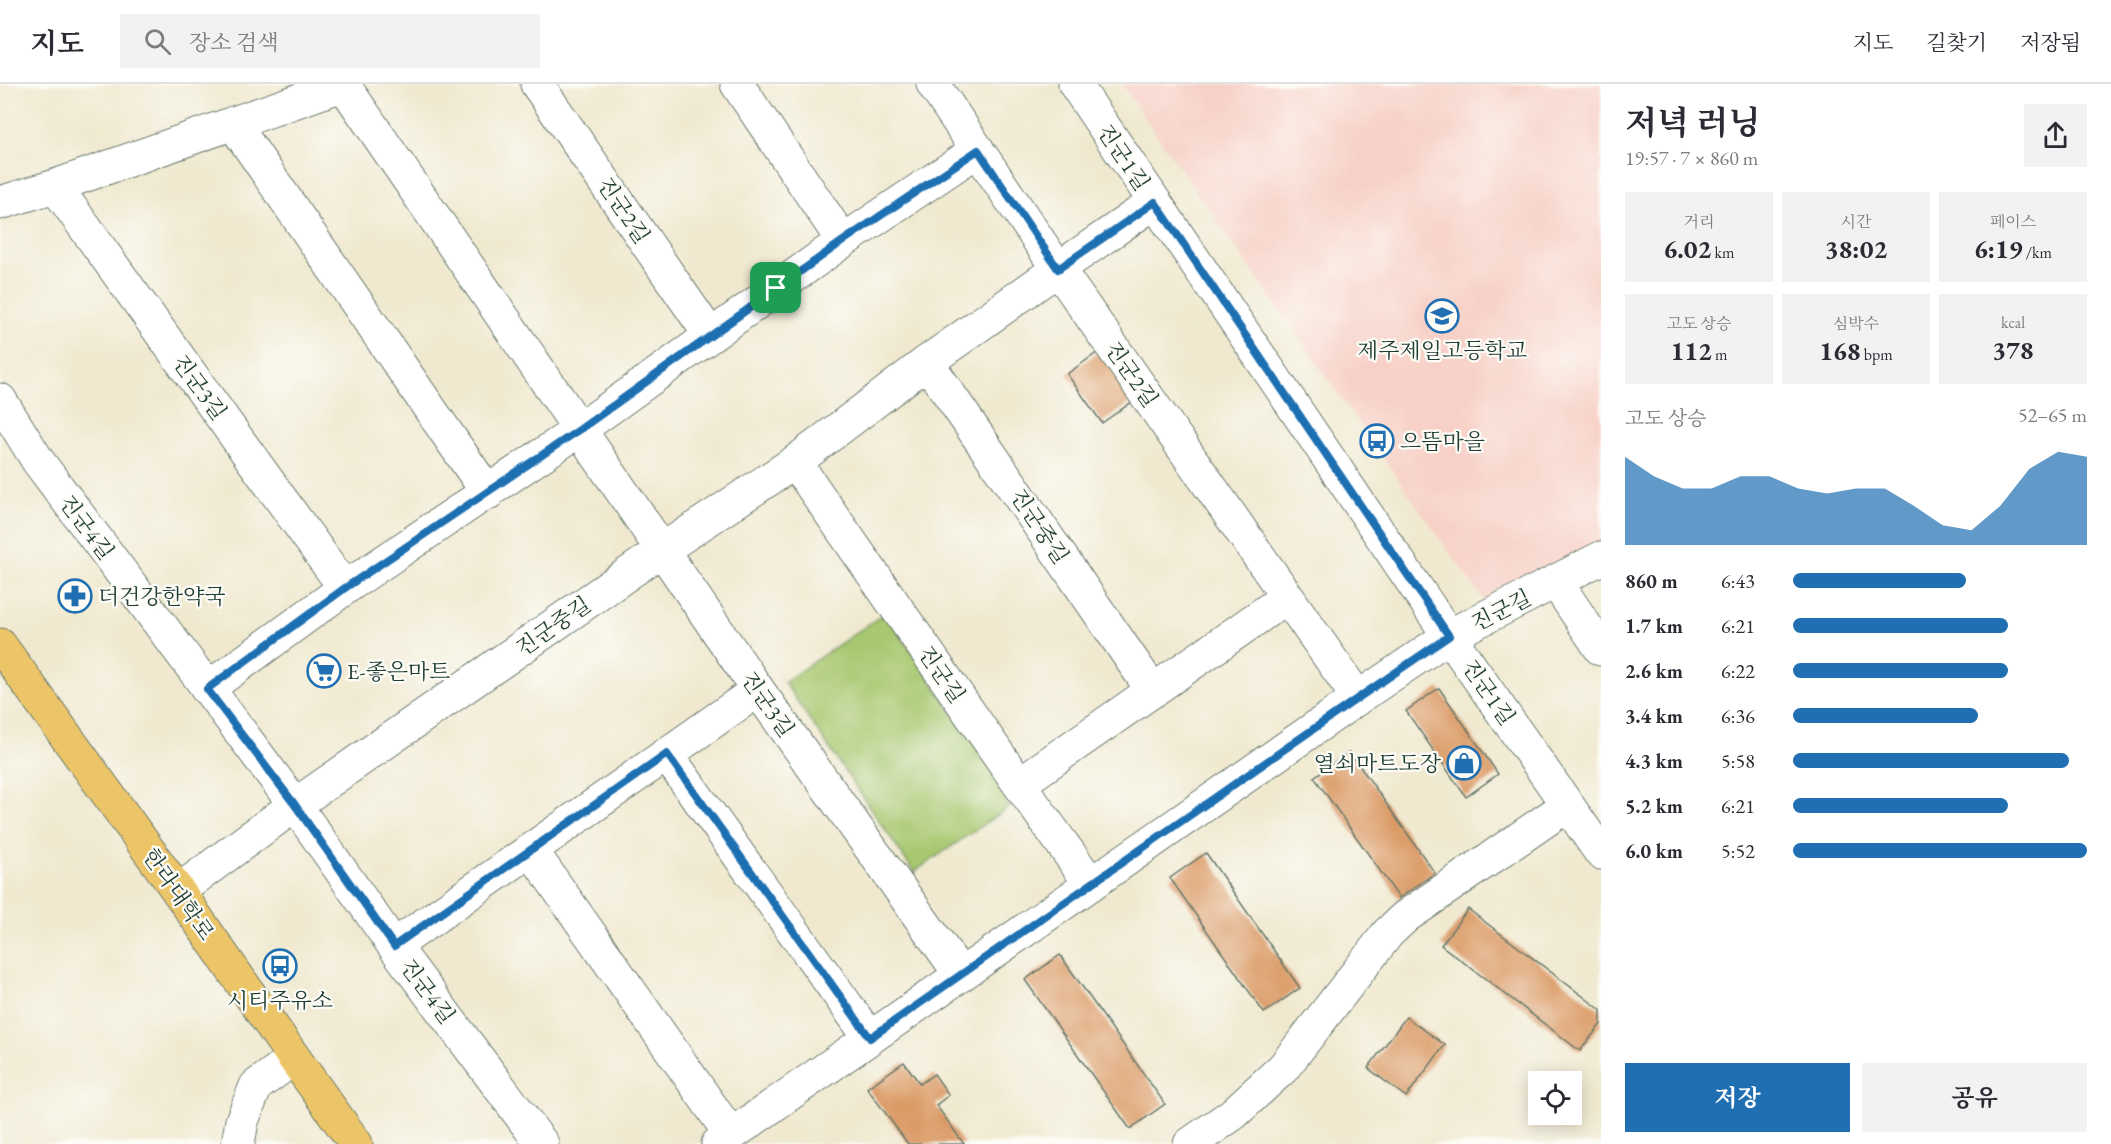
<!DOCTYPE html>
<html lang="ko">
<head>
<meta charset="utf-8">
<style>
  :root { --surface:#fff; --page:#f2f2f3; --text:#2b2b33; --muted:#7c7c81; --line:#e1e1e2; --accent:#1f6fb2 }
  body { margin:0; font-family:"EB Garamond","Noto Serif KR",serif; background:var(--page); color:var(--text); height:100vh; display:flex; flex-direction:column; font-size:22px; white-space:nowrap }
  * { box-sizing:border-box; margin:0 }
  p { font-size:20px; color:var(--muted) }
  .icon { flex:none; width:33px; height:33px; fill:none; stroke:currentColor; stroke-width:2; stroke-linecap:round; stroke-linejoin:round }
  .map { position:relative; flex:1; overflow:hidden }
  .side { display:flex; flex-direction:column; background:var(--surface); width:510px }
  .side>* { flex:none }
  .fabs { position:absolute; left:1528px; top:987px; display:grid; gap:12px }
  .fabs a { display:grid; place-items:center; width:54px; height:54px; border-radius:0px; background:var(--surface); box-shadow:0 3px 15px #0003; font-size:30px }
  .pin { position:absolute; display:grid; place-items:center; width:51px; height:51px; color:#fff; margin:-26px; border-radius:12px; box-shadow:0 3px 9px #0006 }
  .round { display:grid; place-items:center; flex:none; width:63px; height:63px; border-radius:0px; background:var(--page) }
  .head { display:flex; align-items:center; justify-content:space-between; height:102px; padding:0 24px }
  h1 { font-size:33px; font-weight:700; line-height:45px }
  .stats { display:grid; grid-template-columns:repeat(3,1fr); gap:9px; height:102px; padding:6px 24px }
  .stats div { display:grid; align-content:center; border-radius:0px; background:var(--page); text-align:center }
  .stats b { font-size:26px; font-weight:700 }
  .stats small { font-size:16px; font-weight:400 }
  .stats p { font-size:16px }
  .chart { height:168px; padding:12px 24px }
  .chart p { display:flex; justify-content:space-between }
  .chart svg { width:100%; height:108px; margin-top:6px; fill:var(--accent); opacity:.7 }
  .primary-button { display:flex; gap:12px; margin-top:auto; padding:12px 24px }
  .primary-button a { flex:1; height:69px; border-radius:0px; background:var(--accent); color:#fff; font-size:24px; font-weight:700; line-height:69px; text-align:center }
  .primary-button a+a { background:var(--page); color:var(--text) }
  ul { padding:0 24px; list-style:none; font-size:20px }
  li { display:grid; grid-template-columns:96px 72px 1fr; align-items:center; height:45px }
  li i { height:15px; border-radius:8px; background:var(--accent) }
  header { display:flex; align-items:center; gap:36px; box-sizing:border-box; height:84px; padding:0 30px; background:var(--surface); border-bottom:2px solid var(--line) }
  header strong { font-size:28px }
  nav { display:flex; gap:33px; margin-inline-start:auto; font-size:21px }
  .search { width:420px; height:54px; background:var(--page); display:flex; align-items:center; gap:15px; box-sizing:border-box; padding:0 21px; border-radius:0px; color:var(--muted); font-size:22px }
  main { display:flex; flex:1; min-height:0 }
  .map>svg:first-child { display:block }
  .built { fill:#f7d1c7 }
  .green { fill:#a7c870; stroke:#638252; stroke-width:1.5 }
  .building { fill:#da9964 }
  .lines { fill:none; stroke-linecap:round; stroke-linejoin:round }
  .minor-casing { stroke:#68796b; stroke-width:35 }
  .major-casing { stroke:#68796b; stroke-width:35 }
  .minor { stroke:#fff; stroke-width:33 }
  .major { stroke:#edc569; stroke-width:33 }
  .route-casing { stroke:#fff; stroke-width:12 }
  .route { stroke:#1f6fb2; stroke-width:8 }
  .labels { text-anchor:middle; stroke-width:4.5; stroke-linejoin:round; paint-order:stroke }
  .street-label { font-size:22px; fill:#1f3d34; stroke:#fdfcf7 }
  .poi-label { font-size:22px; fill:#1f3d34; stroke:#fdfcf7; text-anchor:start }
</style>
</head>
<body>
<header>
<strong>지도</strong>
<div class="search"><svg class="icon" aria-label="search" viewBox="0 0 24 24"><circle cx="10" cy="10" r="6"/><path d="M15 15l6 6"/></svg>장소 검색</div>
<nav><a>지도</a><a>길찾기</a><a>저장됨</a></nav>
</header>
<main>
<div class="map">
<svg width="1601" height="1060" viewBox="0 0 1601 1060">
  <rect width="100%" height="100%" fill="#fdfcf7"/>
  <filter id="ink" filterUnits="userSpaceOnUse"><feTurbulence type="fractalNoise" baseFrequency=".0167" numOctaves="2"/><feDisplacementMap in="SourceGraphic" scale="12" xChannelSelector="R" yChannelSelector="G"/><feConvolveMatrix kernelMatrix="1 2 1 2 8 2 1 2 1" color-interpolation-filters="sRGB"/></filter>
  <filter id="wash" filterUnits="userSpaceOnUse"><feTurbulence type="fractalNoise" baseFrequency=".008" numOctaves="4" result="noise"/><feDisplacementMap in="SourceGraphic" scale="24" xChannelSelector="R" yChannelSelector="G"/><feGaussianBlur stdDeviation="1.35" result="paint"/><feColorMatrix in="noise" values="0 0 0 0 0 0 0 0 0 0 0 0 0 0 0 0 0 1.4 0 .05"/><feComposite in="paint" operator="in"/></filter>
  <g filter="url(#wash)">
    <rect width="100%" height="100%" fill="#f0e9d0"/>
    <path class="built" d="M1121 0H1601V464L1488 523Z"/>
    <path class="green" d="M885 529 1015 719 914 788 784 598Z"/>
    <g id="blocks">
      <path class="building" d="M1101 266 1136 315 1102 339 1067 290Z
        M1439 604 1498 690 1466 713 1406 627Z
        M1350 668 1435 789 1399 814 1314 693Z
        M1206 769 1300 904 1264 929 1170 794Z
        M1468 825 1601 926V940L1580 967 1441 861Z
        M1060 871 1165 1020 1130 1045 1025 896Z
        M1406 933 1445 961 1406 1013 1368 984Z
        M904 978 920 1000 934 990 949 1011 936 1021 964 1060H908L867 1004Z"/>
    </g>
  </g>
  <g filter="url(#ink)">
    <use href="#blocks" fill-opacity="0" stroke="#68796b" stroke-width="1.5"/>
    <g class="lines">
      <defs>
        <path id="minor" d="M343 0 758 606 961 891
          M537 0 710 251
          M737 0 843 157
          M933 0 1058 185 1358 614
          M1075 0 1449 552 1601 769
          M233 39 488 409
          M55 102 345 504
          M0 119 55 102 345 0
          M927 278 1153 607
          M0 316 38 377 295 721 394 862 542 1060
          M795 378 1019 700 1091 800
          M1556 498 1601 565
          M207 605 345 504 579 346 843 157 978 66
          M667 671 870 954
          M1019 700 1287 513
          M531 766 731 1051
          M178 807 295 721 662 466 795 378 927 278 1058 185 1155 118
          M394 862 758 606
          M238 1060 242 1037 256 1002 294 974
          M718 1060 1358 614 1449 552 1601 474
          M1190 1060 1233 1030 1283 984 1388 849 1405 833 1568 721"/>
        <path id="major" d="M0 561 178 807 294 974 356 1060"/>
      </defs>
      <use href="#minor" class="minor-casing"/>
      <use href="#major" class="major-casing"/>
      <use href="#minor" class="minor"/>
      <use href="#major" class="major"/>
    </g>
  </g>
  <g class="lines" filter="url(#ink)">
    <defs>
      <path id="route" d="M978 66 1058 185 1155 118 1449 552 1358 614 870 954 667 670 394 862 295 721 207 605 345 504 579 346 843 157Z"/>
    </defs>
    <use href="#route" class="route-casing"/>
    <use href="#route" class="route"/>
  </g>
  <defs>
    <symbol id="school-ring" viewBox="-11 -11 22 22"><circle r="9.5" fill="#fdfcf7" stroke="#1f6fb2" stroke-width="1.5"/><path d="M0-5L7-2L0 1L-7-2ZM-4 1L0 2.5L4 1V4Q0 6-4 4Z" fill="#1f6fb2"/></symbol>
    <symbol id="bus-ring" viewBox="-11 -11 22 22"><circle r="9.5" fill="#fdfcf7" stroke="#1f6fb2" stroke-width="1.5"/><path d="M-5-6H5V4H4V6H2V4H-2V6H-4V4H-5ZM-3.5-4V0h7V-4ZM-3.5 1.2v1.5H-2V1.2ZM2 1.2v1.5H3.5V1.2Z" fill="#1f6fb2"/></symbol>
    <symbol id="pharmacy-ring" viewBox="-11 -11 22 22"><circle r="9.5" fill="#fdfcf7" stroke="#1f6fb2" stroke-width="1.5"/><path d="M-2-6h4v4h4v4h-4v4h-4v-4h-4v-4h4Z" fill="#1f6fb2"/></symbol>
    <symbol id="supermarket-ring" viewBox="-11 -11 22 22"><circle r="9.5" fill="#fdfcf7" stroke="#1f6fb2" stroke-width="1.5"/><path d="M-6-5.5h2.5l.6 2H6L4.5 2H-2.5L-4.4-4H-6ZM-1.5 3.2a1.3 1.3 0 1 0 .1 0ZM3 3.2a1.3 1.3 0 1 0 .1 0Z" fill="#1f6fb2"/></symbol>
    <symbol id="shop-ring" viewBox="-11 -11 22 22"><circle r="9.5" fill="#fdfcf7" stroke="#1f6fb2" stroke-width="1.5"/><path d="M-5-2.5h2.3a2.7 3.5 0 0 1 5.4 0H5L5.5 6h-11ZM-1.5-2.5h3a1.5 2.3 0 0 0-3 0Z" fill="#1f6fb2"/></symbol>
  </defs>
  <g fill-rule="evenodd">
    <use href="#school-ring" x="1423" y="213" width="38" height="38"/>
    <use href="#bus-ring" x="1358" y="338" width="38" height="38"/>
    <use href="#pharmacy-ring" x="56" y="493" width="38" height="38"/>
    <use href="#supermarket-ring" x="305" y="568" width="38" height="38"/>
    <use href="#shop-ring" x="1445" y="660" width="38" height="38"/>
    <use href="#bus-ring" x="261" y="863" width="38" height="38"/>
  </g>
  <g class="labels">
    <g class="street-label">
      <text transform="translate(1124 73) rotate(56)" y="8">진군1길</text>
      <text transform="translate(624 126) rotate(56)" y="8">진군2길</text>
      <text transform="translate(1132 290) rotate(55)" y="8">진군2길</text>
      <text transform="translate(200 303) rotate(54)" y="8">진군3길</text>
      <text transform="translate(1040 442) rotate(56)" y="8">진군중길</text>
      <text transform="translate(87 443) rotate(53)" y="8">진군4길</text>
      <text transform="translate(1501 526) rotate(-27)" y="8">진군길</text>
      <text transform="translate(553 542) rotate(-35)" y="8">진군중길</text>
      <text transform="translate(942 590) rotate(55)" y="8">진군길</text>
      <text transform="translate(1489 608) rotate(55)" y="8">진군1길</text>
      <text transform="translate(768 620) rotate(55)" y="8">진군3길</text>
      <text transform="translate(179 810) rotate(55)" y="8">한라대학로</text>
      <text transform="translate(428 907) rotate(53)" y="8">진군4길</text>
    </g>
    <g class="poi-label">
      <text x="1442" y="274" text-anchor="middle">제주제일고등학교</text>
      <text x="1400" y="365">으뜸마을</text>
      <text x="98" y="520">더건강한약국</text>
      <text x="347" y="595">E-좋은마트</text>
      <text x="1441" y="687" text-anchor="end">열쇠마트도장</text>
      <text x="280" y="924" text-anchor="middle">시티주유소</text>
    </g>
  </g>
</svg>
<div class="fabs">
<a><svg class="icon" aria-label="locate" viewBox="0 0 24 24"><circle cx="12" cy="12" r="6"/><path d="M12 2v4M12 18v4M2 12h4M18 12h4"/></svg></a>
</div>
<div class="pin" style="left:776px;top:204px;background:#1e9e55"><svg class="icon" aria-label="arrive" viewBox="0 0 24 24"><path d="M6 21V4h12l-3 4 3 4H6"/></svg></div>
</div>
<section class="side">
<div class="head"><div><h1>저녁 러닝</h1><p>19:57 · 7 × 860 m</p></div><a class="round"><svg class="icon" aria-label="share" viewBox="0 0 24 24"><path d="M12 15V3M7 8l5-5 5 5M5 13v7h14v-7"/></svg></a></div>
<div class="stats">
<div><p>거리</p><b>6.02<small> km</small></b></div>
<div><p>시간</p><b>38:02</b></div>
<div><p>페이스</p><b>6:19<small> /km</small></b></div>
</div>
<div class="stats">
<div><p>고도 상승</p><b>112<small> m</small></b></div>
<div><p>심박수</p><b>168<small> bpm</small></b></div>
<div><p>kcal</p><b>378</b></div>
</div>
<div class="chart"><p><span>고도 상승</span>52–65 m</p>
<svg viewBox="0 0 160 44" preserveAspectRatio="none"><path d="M0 44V8L10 16L20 21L30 21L40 16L50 16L60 21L70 23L80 21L90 21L100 28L110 36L120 38L130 28L140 13L150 6L160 8V44z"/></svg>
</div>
<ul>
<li><b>860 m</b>6:43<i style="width:59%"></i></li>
<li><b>1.7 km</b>6:21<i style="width:73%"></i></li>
<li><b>2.6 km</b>6:22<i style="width:73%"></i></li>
<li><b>3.4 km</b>6:36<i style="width:63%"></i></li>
<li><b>4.3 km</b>5:58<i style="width:94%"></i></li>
<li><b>5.2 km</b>6:21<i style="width:73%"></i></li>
<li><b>6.0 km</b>5:52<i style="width:100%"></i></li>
</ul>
<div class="primary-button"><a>저장</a><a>공유</a></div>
</section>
</main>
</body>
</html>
